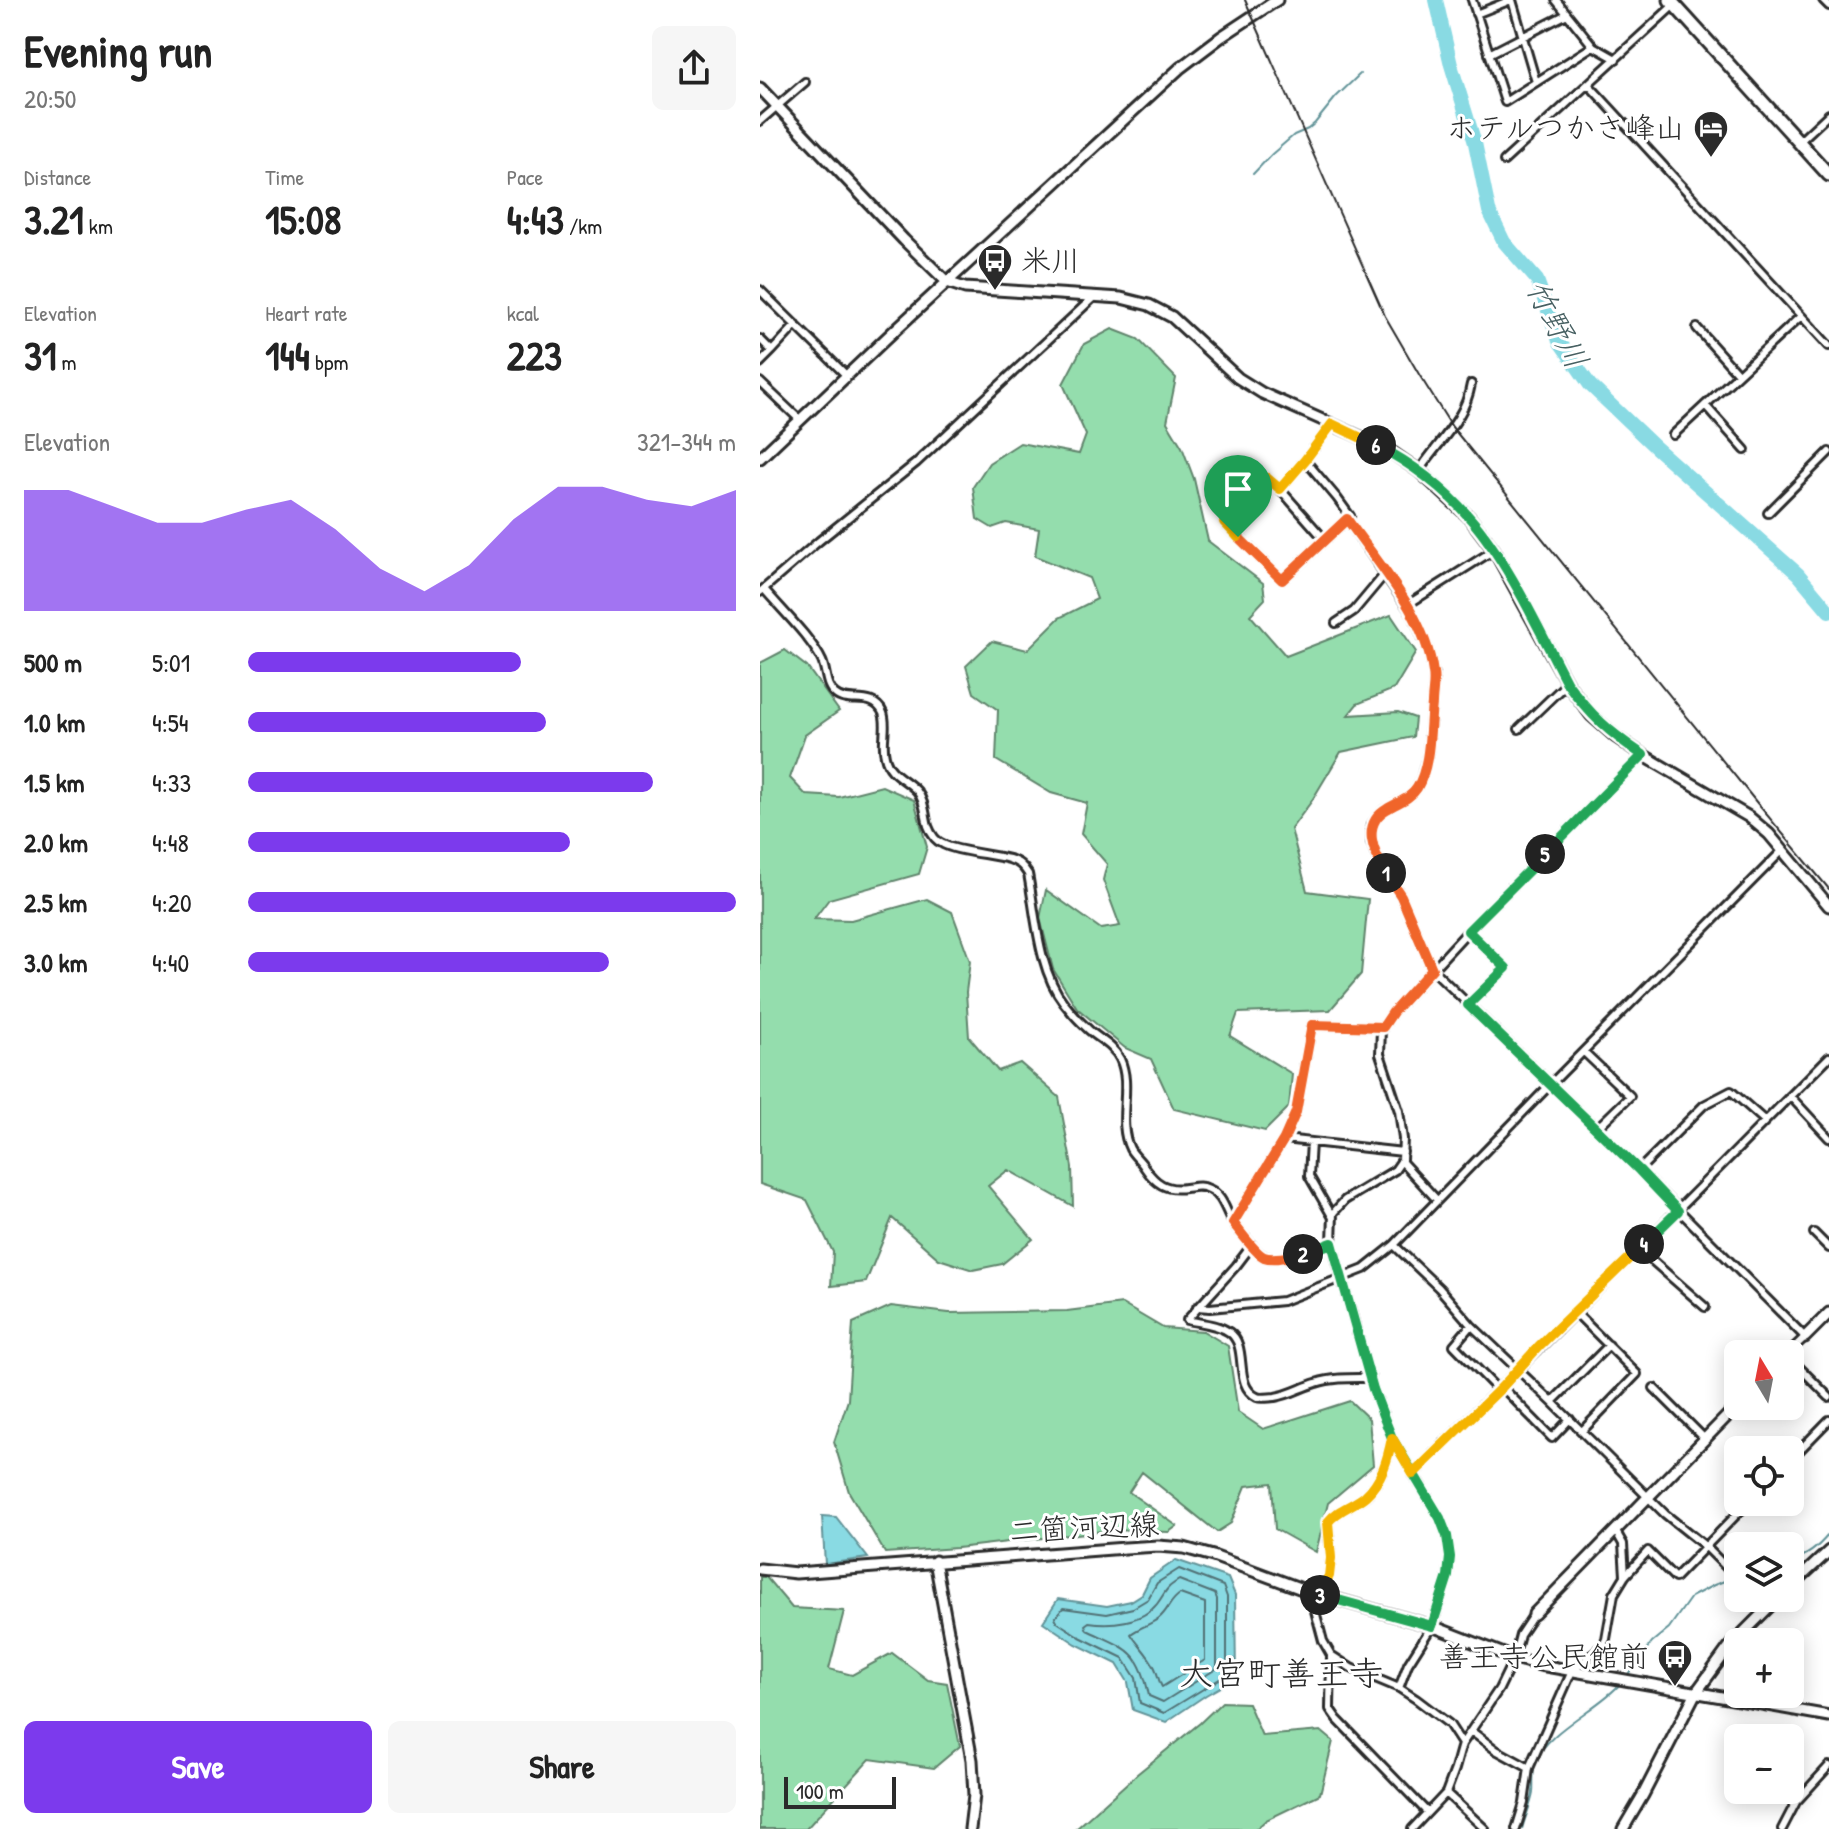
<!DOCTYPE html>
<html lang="en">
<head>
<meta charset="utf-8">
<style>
  :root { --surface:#fff; --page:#f6f6f6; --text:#222; --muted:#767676; --accent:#7c3aed }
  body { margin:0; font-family:"Patrick Hand","Klee One",sans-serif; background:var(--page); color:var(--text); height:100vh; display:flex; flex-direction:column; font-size:30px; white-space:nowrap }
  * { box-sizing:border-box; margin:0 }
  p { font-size:26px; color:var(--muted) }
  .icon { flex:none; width:44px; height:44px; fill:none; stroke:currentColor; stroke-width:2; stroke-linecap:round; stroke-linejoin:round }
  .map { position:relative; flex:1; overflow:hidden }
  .details { display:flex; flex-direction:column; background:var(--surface); width:760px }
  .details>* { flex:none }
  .needle { width:52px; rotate:350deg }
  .controls { position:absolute; left:964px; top:1340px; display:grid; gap:16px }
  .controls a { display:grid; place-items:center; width:80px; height:80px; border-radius:12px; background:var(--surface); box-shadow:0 4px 20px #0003; font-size:40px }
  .scale { position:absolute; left:24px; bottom:20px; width:112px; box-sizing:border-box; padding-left:8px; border:4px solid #2b2b2b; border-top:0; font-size:22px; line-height:28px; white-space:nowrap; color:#2b2b2b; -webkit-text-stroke:6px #fff; paint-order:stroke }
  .pin { position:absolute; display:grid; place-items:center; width:68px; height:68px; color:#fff; margin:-82px -34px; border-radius:50% 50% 50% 0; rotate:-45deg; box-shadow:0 0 8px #0007 }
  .pin .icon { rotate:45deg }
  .km { position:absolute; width:40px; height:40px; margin:-20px; border-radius:50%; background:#222; color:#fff; font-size:22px; line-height:40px; text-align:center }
  .round { display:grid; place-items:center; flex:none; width:84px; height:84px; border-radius:12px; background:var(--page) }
  .summary { display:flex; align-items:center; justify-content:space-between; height:136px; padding:0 24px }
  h1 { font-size:44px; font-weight:700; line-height:60px }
  .metrics { display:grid; grid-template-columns:repeat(3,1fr); gap:12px; height:136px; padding:8px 24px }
  .metrics div { display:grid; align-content:center }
  .metrics b { font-size:40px; font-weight:700 }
  .metrics small { font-size:22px; font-weight:400 }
  .metrics p { font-size:22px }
  .chart { height:224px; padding:16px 24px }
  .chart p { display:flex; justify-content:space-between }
  .chart svg { width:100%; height:144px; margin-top:8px; fill:var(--accent); opacity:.7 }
  .action { display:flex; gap:16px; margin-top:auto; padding:16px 24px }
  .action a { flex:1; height:92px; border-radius:12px; background:var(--accent); color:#fff; font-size:32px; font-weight:700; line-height:92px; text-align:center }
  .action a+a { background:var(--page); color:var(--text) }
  ul { padding:0 24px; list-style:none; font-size:26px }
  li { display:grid; grid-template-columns:128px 96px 1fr; align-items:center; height:60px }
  li i { height:20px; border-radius:10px; background:var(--accent) }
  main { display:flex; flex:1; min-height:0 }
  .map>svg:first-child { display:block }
  .green { fill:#94ddad; stroke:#60846c; stroke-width:2 }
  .water { fill:#89dae3; stroke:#639499; stroke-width:2 }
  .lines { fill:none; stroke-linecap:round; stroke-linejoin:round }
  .shore { stroke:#517175; stroke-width:2 }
  .stream { stroke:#639499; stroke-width:2 }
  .river { stroke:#89dae3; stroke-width:14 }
  .street-casing { stroke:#2b2b2b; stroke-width:12 }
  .secondary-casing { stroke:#2b2b2b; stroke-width:15 }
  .highway-casing { stroke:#2b2b2b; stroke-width:17 }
  .street { stroke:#fff; stroke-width:6 }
  .secondary { stroke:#fff; stroke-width:9 }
  .highway { stroke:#fff; stroke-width:11 }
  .rail { stroke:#2b2b2b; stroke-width:2 }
  .split-1-casing { stroke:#fff; stroke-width:16 }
  .split-2-casing { stroke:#fff; stroke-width:16 }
  .split-3-casing { stroke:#fff; stroke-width:16 }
  .split-4-casing { stroke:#fff; stroke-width:16 }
  .split-5-casing { stroke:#fff; stroke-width:16 }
  .split-6-casing { stroke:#fff; stroke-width:16 }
  .split-7-casing { stroke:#fff; stroke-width:16 }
  .split-1 { stroke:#f0652b; stroke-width:10 }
  .split-2 { stroke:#f0652b; stroke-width:10 }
  .split-3 { stroke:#22a559; stroke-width:10 }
  .split-4 { stroke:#f5b400; stroke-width:10 }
  .split-5 { stroke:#22a559; stroke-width:10 }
  .split-6 { stroke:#22a559; stroke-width:10 }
  .split-7 { stroke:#f5b400; stroke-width:10 }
  .labels { text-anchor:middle; stroke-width:6; stroke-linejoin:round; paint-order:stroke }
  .poi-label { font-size:30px; fill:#2b2b2b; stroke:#fff; text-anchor:end }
  .street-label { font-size:30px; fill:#2b2b2b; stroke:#fff }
  .water-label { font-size:32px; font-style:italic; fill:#476062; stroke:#fff }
  .quarter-label { font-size:34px; fill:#2b2b2b; stroke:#fff }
</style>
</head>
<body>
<main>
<section class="details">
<div class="summary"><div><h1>Evening run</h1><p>20:50</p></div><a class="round"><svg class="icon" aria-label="share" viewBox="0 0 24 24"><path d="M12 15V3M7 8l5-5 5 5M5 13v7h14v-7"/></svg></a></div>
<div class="metrics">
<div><p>Distance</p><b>3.21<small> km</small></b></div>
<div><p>Time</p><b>15:08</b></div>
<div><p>Pace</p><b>4:43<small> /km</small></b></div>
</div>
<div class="metrics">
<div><p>Elevation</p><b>31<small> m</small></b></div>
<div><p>Heart rate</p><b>144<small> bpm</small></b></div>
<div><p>kcal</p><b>223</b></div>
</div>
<div class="chart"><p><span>Elevation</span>321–344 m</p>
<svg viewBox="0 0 160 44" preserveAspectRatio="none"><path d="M0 44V7L10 7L20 12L30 17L40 17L50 13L60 10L70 19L80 31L90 38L100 30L110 16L120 6L130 6L140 10L150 12L160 7V44z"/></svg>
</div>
<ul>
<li><b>500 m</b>5:01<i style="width:56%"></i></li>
<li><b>1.0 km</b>4:54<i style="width:61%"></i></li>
<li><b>1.5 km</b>4:33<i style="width:83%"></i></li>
<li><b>2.0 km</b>4:48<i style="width:66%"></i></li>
<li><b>2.5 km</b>4:20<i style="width:100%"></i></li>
<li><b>3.0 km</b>4:40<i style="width:74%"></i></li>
</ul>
<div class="action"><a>Save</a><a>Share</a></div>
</section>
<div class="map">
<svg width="1069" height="1829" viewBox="0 0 1069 1829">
  <rect width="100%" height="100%" fill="#fff"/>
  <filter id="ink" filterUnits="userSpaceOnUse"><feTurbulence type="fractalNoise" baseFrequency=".0125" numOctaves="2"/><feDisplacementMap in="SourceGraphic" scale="16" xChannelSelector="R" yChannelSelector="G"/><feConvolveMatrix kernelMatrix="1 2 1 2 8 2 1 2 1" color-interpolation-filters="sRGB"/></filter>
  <g filter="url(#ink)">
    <path class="green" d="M352 329 378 339 416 378 407 422 422 447 434 479 448 541 503 583 505 599 490 615 526 656 631 615 656 652 634 689 597 704 588 715 638 712 655 718 653 737 581 752 551 802 531 829 547 891 608 899 601 974 570 1010 478 1013 470 1036 532 1074 529 1107 505 1131 414 1109 391 1059 365 1048 317 1008 293 969 280 918 286 890 341 929 360 926 343 880 347 864 321 834 327 803 291 793 236 760 238 710 214 693 206 666 232 641 267 650 299 618 337 599 329 578 275 556 279 529 246 523 232 528 217 519 213 487 229 463 260 443 319 454 326 435 303 384 324 344Z
      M25 650 47 667 79 711 45 735 30 778 46 795 79 797 122 786 154 800 167 847 159 874 69 899 54 919 91 920 167 899 192 912 210 961 206 992 209 1037 238 1071 260 1063 299 1097 312 1167 313 1206 248 1170 228 1186 273 1239 242 1264 213 1270 179 1259 132 1218 106 1282 71 1286 73 1252 47 1200 0 1184V663Z
      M362 1304 403 1328 443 1331 468 1346 478 1412 503 1429 590 1401 609 1419 613 1465 568 1503 556 1552 515 1529 512 1483 486 1486 471 1523 457 1532 382 1472 369 1492 417 1526 409 1532 351 1530 197 1548 125 1553 89 1492 74 1442 88 1400 93 1323 131 1306 189 1313 307 1311Z
      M0 1577H6L32 1608 84 1611 69 1669 92 1675 132 1653 168 1680 187 1683 200 1746 174 1768 110 1759 46 1829H0Z
      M462 1702 488 1703 502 1736 561 1731 573 1741 560 1794 506 1820 496 1829H316L377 1774 440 1723Z"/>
    <path class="water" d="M62 1516 76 1517 108 1558 65 1564Z
      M416 1560 468 1578 475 1595 476 1678 446 1695 406 1722 373 1710 368 1682 357 1664 316 1644 283 1622 298 1599 347 1606 371 1601 382 1594 390 1578Z"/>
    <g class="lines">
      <path class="shore" d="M419 1569 463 1586 467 1597V1672L466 1675 404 1713 380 1703 376 1678 363 1658 320 1637 297 1622 295 1618 303 1608 347 1614 373 1608 388 1599 397 1583Z
        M419 1580 455 1594 457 1599V1666L456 1669 403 1702 389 1696C380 1649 367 1649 327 1630L325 1625 329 1622C350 1625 382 1623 397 1604 407 1591 403 1590 419 1580Z
        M420 1594 445 1603V1660L402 1687C399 1682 398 1675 395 1668 389 1655 378 1645 371 1634 378 1628 390 1625 399 1618 408 1611 410 1600 420 1594Z"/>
      <path class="stream" d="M493 174 512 154 534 135 548 129 555 123 576 97 600 74
        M1030 1561C1048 1556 1057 1548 1069 1534
        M865 1678 892 1642 909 1628 931 1597 954 1585 975 1577
        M762 1829C765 1817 771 1805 773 1793 774 1784 772 1772 775 1762 786 1731 840 1708 861 1683"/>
      <path class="river" d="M676 0 691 65 715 143 729 211 744 242 777 280 799 341 830 385 895 447 1038 574 1069 611"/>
      <defs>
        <path id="street" d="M712 0 745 102 833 46
          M752 0 776 82
          M796 0 833 46 856 59
          M1063 0 1069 6
          M716 14 751 0
          M729 54 807 14
          M829 85 1069 346
          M0 121 45 82
          M1039 142 1069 114
          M744 161 914 5
          M0 290 87 376
          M937 328 978 374
          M0 339 12 351 0 363
          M12 351 36 325
          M0 382 40 420
          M945 405 985 450
          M572 424 545 460 520 489 565 540 587 519 653 615 668 649 674 675 668 752 662 776 657 788 650 796 624 810 617 817 612 824 611 832V842L615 852 641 896 672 969 879 1170 1045 1337 1027 1354
          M913 435 1041 316
          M545 460 577 498 590 516 587 519
          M659 471C678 442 705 420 711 384
          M520 489 507 478 464 522 522 580 565 540
          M1008 513 1069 452
          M4 589C20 608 52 639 62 661 67 672 65 686 75 694 88 706 113 691 123 713 128 726 121 742 125 756 129 775 145 778 157 791 165 801 165 815 168 826 171 834 175 841 183 844 198 852 231 854 249 859 259 862 263 866 268 874 276 915 278 970 304 1003 311 1012 320 1022 329 1030 340 1040 353 1045 360 1059 373 1087 356 1120 370 1149 374 1156 381 1161 385 1168 395 1183 406 1191 425 1188 434 1187 441 1185 449 1189 464 1196 465 1211 473 1223 476 1228 481 1233 485 1237 490 1243 495 1251 502 1255 519 1265 555 1250 572 1243
          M0 592 59 541 156 463 335 296
          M647 605 734 550
          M576 623 594 611 625 574
          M759 729 807 683
          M708 931 746 968 708 1005
          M824 1052 870 1096 836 1129
          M1030 1096 1069 1138
          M524 1139 643 1152
          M551 1142 549 1176 572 1216
          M641 1161 677 1200
          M879 1170 944 1105 971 1091 1005 1121
          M473 1223 524 1139 536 1112 552 1025 623 1027
          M1054 1233 1069 1248
          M492 1245 476 1266 427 1320C440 1323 458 1324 469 1332 490 1346 472 1385 497 1397 501 1399 510 1397 515 1397 530 1395 542 1387 556 1383 574 1377 592 1378 611 1378
          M634 1245 679 1288 711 1325 792 1402 905 1514 945 1546 978 1579
          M879 1249 945 1307
          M437 1307 450 1308 523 1301 604 1269 634 1245 782 1093 1023 850
          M815 1312 877 1374 822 1431
          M711 1325 694 1345 738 1390
          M1030 1358 1069 1397
          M742 1387 792 1438 810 1419
          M894 1388 945 1439
          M792 1402 849 1345
          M1030 1460 1069 1420
          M653 1474C793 1336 931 1196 1069 1057
          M855 1530 863 1544 865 1576
          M550 1592 563 1641 571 1655 591 1668 639 1688 656 1699 689 1724 702 1744
          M558 1594 569 1576 571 1558 568 1522C578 1509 593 1506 605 1496 622 1481 628 1458 632 1438
          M997 1598 1007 1608
          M571 1655 570 1709 577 1719 667 1812
          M639 1688 648 1664 672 1626 688 1576 690 1557 687 1536 680 1518 632 1438 613 1389 572 1243 573 1213 585 1200 635 1170 642 1160 643 1139 639 1111 620 1054 621 1030 633 1012 708 931 883 755
          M711 1731 736 1750 769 1768
          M686 1793 725 1829
          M652 1829 686 1793 695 1769 702 1744 739 1689 754 1658 760 1635 774 1614
          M756 1829 764 1803 769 1768 812 1671 843 1645 846 1639 854 1594 865 1576 888 1551 915 1578 989 1502
          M1022 1829 1036 1802 1069 1766"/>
        <path id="secondary" d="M0 88 144 240 187 282 205 288 361 298 389 305 412 317 478 378 502 393 605 439 633 453 659 471 709 517 734 550 807 683 831 715 856 737 883 755 989 817 1009 834 1069 906
          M0 458 135 330 420 68 461 37 517 0
          M1045 1337 1069 1313
          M175 1561 212 1760 214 1795 210 1829
          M0 1569 36 1573 365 1548 398 1546 424 1548 453 1556 550 1592 672 1626 754 1658 780 1665 1069 1716
          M1030 1587 1069 1551
          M774 1614 978 1405
          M863 1829 883 1795 935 1694 970 1646 1018 1598"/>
        <path id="highway" d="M910 0 1069 175"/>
      </defs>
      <use href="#street" class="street-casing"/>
      <use href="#secondary" class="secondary-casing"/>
      <use href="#highway" class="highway-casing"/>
      <use href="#street" class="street"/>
      <use href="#secondary" class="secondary"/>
      <use href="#highway" class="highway"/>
      <path class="rail" d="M485 0 625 316 660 376 692 427 997 803 1069 889"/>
    </g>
  </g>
  <g class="lines" filter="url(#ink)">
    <defs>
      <path id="split-1" d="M478 537 522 580 587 519C619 565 666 616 673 673 675 683 672 694 672 704 669 731 671 764 657 788 650 799 638 802 627 809 601 824 613 852 626 873"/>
      <path id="split-2" d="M543 1254C532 1255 515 1261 504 1257 495 1253 480 1231 473 1223L524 1139 536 1112 552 1025 623 1027 633 1012 672 969 641 896 626 873"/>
      <path id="split-3" d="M543 1254 572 1243 613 1389 624 1418 632 1438 680 1518 687 1536 690 1557 688 1576 672 1626 560 1595"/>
      <path id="split-4" d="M560 1595 558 1594 569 1576 571 1558 568 1522C578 1509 593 1506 605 1496 622 1481 628 1458 632 1438L653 1474 742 1387 779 1346 884 1244"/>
      <path id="split-5" d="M785 854 708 931 746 968 708 1005 879 1170 918 1211 884 1244"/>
      <path id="split-6" d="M616 445C651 463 684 488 709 517 748 561 779 630 807 683 831 716 849 732 883 755L785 854"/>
      <path id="split-7" d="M478 537 464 522 507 478 520 489 545 460 572 424 616 445"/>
    </defs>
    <use href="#split-1" class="split-1-casing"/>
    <use href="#split-2" class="split-2-casing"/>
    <use href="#split-3" class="split-3-casing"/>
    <use href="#split-4" class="split-4-casing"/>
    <use href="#split-5" class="split-5-casing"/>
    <use href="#split-6" class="split-6-casing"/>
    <use href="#split-7" class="split-7-casing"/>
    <use href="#split-1" class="split-1"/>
    <use href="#split-2" class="split-2"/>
    <use href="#split-3" class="split-3"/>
    <use href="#split-4" class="split-4"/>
    <use href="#split-5" class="split-5"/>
    <use href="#split-6" class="split-6"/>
    <use href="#split-7" class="split-7"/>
  </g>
  <defs>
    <symbol id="hotel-pin" viewBox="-11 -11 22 30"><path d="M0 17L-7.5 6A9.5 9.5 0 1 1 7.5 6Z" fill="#2b2b2b" stroke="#fff"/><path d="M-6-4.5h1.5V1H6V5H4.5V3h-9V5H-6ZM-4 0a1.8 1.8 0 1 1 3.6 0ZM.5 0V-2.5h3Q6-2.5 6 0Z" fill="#fff"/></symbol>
    <symbol id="bus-pin" viewBox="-11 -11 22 30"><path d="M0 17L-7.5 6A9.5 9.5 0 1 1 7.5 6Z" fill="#2b2b2b" stroke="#fff"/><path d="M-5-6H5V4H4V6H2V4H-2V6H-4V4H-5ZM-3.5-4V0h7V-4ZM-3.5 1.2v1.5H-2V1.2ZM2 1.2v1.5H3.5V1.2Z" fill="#fff"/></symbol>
  </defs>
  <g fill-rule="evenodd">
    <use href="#hotel-pin" x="931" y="108" width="40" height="54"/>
    <use href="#bus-pin" x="215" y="241" width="40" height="54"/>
    <use href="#bus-pin" x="895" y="1637" width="40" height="54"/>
  </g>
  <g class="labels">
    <g class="poi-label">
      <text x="925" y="138">ホテルつかさ峰山</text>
      <text x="261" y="271" text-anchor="start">米川</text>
      <text x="889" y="1667">善王寺公民館前</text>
    </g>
    <g class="street-label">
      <text transform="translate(324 1528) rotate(-3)" y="10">二箇河辺線</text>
    </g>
    <g class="water-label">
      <text transform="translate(797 324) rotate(62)" y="11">竹野川</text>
    </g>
    <g class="quarter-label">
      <text x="521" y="1685">大宮町善王寺</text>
    </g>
  </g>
</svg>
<div class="controls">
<a><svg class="needle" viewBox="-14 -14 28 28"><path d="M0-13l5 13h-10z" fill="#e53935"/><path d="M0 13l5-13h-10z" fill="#767676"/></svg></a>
<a><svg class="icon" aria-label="locate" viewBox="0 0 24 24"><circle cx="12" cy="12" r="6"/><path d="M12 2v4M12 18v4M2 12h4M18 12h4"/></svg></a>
<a><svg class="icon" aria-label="layers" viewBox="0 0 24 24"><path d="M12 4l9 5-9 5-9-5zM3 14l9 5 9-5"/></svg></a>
<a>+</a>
<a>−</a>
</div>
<div class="scale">100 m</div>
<div class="pin" style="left:478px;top:537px;background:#1e9e55"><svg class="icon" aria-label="arrive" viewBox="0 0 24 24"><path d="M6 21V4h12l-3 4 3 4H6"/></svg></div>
<b class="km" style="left:626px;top:873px">1</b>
<b class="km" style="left:543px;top:1254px">2</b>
<b class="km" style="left:560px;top:1595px">3</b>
<b class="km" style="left:884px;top:1244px">4</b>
<b class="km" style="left:785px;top:854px">5</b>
<b class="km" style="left:616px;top:445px">6</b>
</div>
</main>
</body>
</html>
